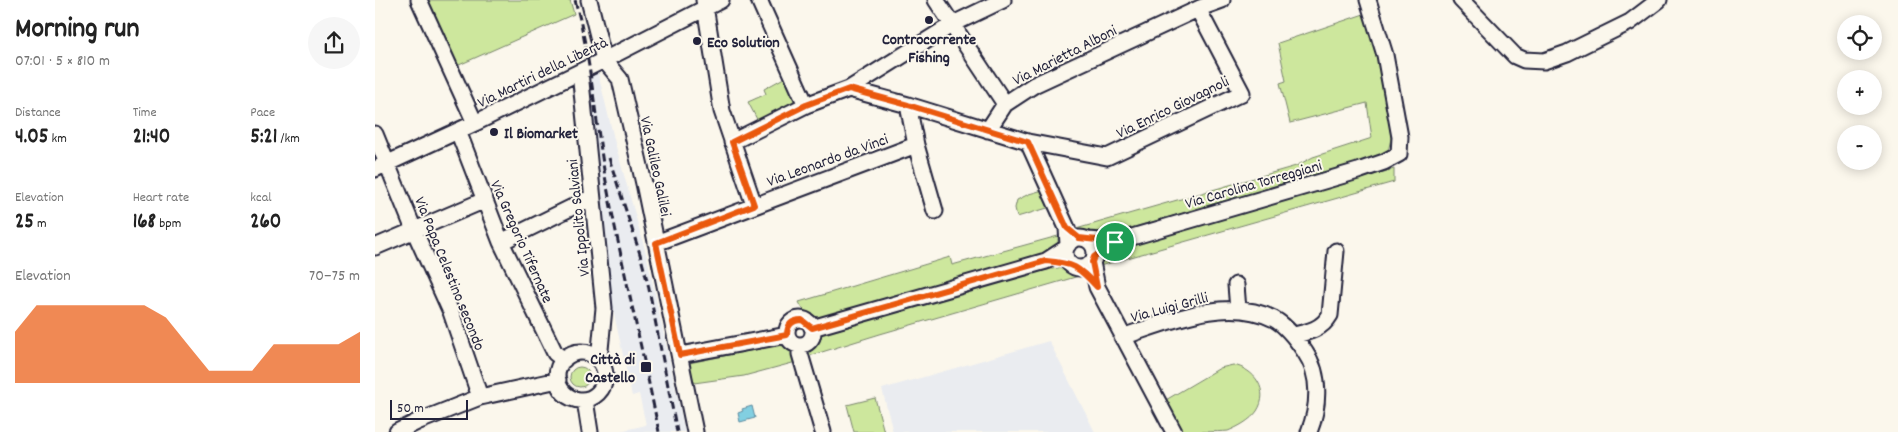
<!DOCTYPE html>
<html lang="en">
<head>
<meta charset="utf-8">
<style>
  :root { --surface:#fff; --page:#f6f6f6; --text:#222; --muted:#767676; --accent:#ea580c }
  body { margin:0; font-family:Dekko,sans-serif; background:var(--page); color:var(--text); height:100vh; display:flex; flex-direction:column; font-size:19px; white-space:nowrap }
  * { box-sizing:border-box; margin:0 }
  p { font-size:16px; color:var(--muted) }
  .icon { flex:none; width:28px; height:28px; fill:none; stroke:currentColor; stroke-width:2; stroke-linecap:round; stroke-linejoin:round }
  .map { position:relative; flex:1; overflow:hidden }
  .side { display:flex; flex-direction:column; background:var(--surface); width:375px }
  .side>* { flex:none }
  .buttons { position:absolute; left:1462px; top:15px; display:grid; gap:10px }
  .buttons a { display:grid; place-items:center; width:45px; height:45px; border-radius:50%; background:var(--surface); box-shadow:0 2px 12px #0003; font-size:25px }
  .scale { position:absolute; left:15px; bottom:12px; width:78px; box-sizing:border-box; padding-left:5px; border:2px solid #22223b; border-top:0; font-size:14px; line-height:18px; white-space:nowrap; color:#22223b; -webkit-text-stroke:4px #fbf7ec; paint-order:stroke }
  .pin { position:absolute; display:grid; place-items:center; width:42px; height:42px; color:#fff; margin:-21px; border:2px solid #fff; border-radius:50%; box-shadow:0 1px 5px #0007 }
  .round { display:grid; place-items:center; flex:none; width:52px; height:52px; border-radius:26px; background:var(--page) }
  .headline { display:flex; align-items:center; justify-content:space-between; height:85px; padding:0 15px }
  h1 { font-size:28px; font-weight:800; line-height:38px }
  .figures { display:grid; grid-template-columns:repeat(3,1fr); gap:8px; height:85px; padding:5px 15px }
  .figures div { display:grid; align-content:center }
  .figures b { font-size:21px; font-weight:800 }
  .figures small { font-size:14px; font-weight:400 }
  .figures p { font-size:14px }
  .chart { height:140px; padding:10px 15px }
  .chart p { display:flex; justify-content:space-between }
  .chart svg { width:100%; height:90px; margin-top:5px; fill:var(--accent); opacity:.7 }
  main { display:flex; flex:1; min-height:0 }
  .map>svg:first-child { display:block }
  .built { fill:#eaecf0 }
  .green { fill:#cde79d; stroke:#78846c }
  .water { fill:#82cfe1; stroke:#5c8a9f }
  .lines { fill:none; stroke-linecap:round; stroke-linejoin:round }
  .minor-casing { stroke:#22223b; stroke-width:19 }
  .minor { stroke:#fbf7ec; stroke-width:15 }
  .rail { stroke:#22223b; stroke-width:3; stroke-dasharray:8 4; stroke-linecap:butt }
  .route-casing { stroke:#fff; stroke-width:10 }
  .route { stroke:#ea580c; stroke-width:6 }
  .poi-dot { fill:#22223b; stroke:#fbf7ec; stroke-width:2 }
  .labels { text-anchor:middle; stroke-width:4; stroke-linejoin:round; paint-order:stroke }
  .poi-label { font-size:16px; font-weight:bold; fill:#22223b; stroke:#fbf7ec; text-anchor:start }
  .street-label { font-size:16px; fill:#22223b; stroke:#fbf7ec }
</style>
</head>
<body>
<main>
<section class="side">
<div class="headline"><div><h1>Morning run</h1><p>07:01 · 5 × 810 m</p></div><a class="round"><svg class="icon" aria-label="share" viewBox="0 0 24 24"><path d="M12 15V3M7 8l5-5 5 5M5 13v7h14v-7"/></svg></a></div>
<div class="figures">
<div><p>Distance</p><b>4.05<small> km</small></b></div>
<div><p>Time</p><b>21:40</b></div>
<div><p>Pace</p><b>5:21<small> /km</small></b></div>
</div>
<div class="figures">
<div><p>Elevation</p><b>25<small> m</small></b></div>
<div><p>Heart rate</p><b>168<small> bpm</small></b></div>
<div><p>kcal</p><b>260</b></div>
</div>
<div class="chart"><p><span>Elevation</span>70–75 m</p>
<svg viewBox="0 0 160 44" preserveAspectRatio="none"><path d="M0 44V19L10 6L20 6L30 6L40 6L50 6L60 6L70 12L80 25L90 38L100 38L110 38L120 25L130 25L140 25L150 25L160 19V44z"/></svg>
</div>
</section>
<div class="map">
<svg width="1523" height="432" viewBox="0 0 1523 432">
  <rect width="100%" height="100%" fill="#fbf7ec"/>
  <filter id="ink" filterUnits="userSpaceOnUse"><feTurbulence type="fractalNoise" baseFrequency=".02" numOctaves="2"/><feDisplacementMap in="SourceGraphic" scale="10" xChannelSelector="R" yChannelSelector="G"/><feConvolveMatrix kernelMatrix="1 2 1 2 8 2 1 2 1" color-interpolation-filters="sRGB"/></filter>
  <g filter="url(#ink)">
    <path class="built" d="M223 73 240 143 272 257 310 432H241L271 425 264 394 257 396 237 305 212 78Z
      M674 341 720 432H518L507 389Z"/>
    <path class="green" d="M44 0H195L199 14 75 69Z
      M992 13 1012 97 1016 139 1013 151 1008 156 717 239 703 234 701 229 921 166 938 157 997 138 992 103 915 123 905 83 911 81 903 43Z
      M416 74 431 105 386 127 373 102 391 94 389 89Z
      M1019 169V182L721 267 725 258 730 253Z
      M668 190 676 207 642 217 640 208 642 200 654 194Z
      M683 236V243L679 251 468 312C449 316 434 324 424 302L575 257 577 265Z
      M688 267 696 268 704 276 505 334 434 356 437 344 449 332 661 272Z
      M404 345C415 347 417 353 421 362L369 376 319 383 314 363Z
      M858 365C880 369 895 391 882 411 876 420 863 427 853 431 844 432 811 432 799 432L784 404 845 368Z
      M195 377a10 10 0 1 1 20 0a10 10 0 1 1-20 0Z
      M500 398 509 432H479L472 405Z"/>
    <path class="water" d="M377 406 380 418 365 422 363 413 368 411 367 409Z"/>
    <g class="lines">
      <defs>
        <path id="minor" d="M44 0 100 123
          M214 0 229 60 245 79 270 188 320 432
          M329 0 347 111 379 205
          M384 0 431 105 474 89 578 24 628 0
          M561 0 630 104
          M1086 0 1140 56 1149 60 1169 61 1192 53 1255 22 1284 0
          M205 72 229 308 224 360
          M474 89 533 105 653 142 732 157 867 93 823 9
          M613 130 630 104 659 85 825 8 847 0
          M83 131 126 242 180 353 189 360
          M0 134 39 230 76 312 105 397
          M357 142 431 105
          M653 142 692 228 693 245
          M541 145 560 211
          M0 169 100 123 229 60 346 0
          M690 253a15 15 0 1 1 30 0a15 15 0 1 1-30 0Z
          M713 240 740 242 983 171 1009 162 1024 154 1025 137 1010 55 993 0
          M126 242 216 198
          M281 243 541 145 533 105
          M0 247 110 200
          M717 262 722 287 799 432
          M861 285 863 310
          M412 332a13 13 0 1 1 26 0a13 13 0 1 1-26 0Z
          M437 328 671 261 691 248
          M919 335C934 332 947 329 955 315L961 251
          M747 337C793 322 851 295 899 319 912 326 922 340 930 352 946 375 944 407 934 432
          M425 345V354L448 432
          M182 376a24 24 0 1 1 48 0a24 24 0 1 1-48 0Z
          M305 355 412 335
          M210 400 215 432
          M22 432 42 422 105 397 183 380"/>
      </defs>
      <use href="#minor" class="minor-casing"/>
      <use href="#minor" class="minor"/>
      <path class="rail" d="M200 0C216 58 220 117 230 176 246 262 267 347 284 432
        M234 158 265 254 273 284 302 432"/>
    </g>
  </g>
  <g class="lines" filter="url(#ink)">
    <defs>
      <path id="route" d="M474 89 533 105 653 142 692 228 704 238 740 242 719 257 717 262 722 287C704 267 698 263 671 261L437 328 427 320C417 320 412 325 412 335L305 355 281 243 379 205 357 142 431 105Z"/>
    </defs>
    <use href="#route" class="route-casing"/>
    <use href="#route" class="route"/>
  </g>
  <g class="poi-dot">
    <circle cx="554" cy="20" r="5"/>
    <circle cx="322" cy="41" r="5"/>
    <circle cx="119" cy="132" r="5"/>
    <rect x="265" y="361" width="12" height="12" rx="2.5"/>
  </g>
  <g class="labels">
    <g class="poi-label">
      <text x="554" y="44" text-anchor="middle">Controcorrente<tspan x="554" dy="18">Fishing</tspan></text>
      <text x="332" y="47">Eco Solution</text>
      <text x="129" y="138">Il Biomarket</text>
      <text x="260" y="364" text-anchor="end">Città di<tspan x="260" dy="18">Castello</tspan></text>
    </g>
    <g class="street-label">
      <text transform="translate(689 54) rotate(-27)" y="6">Via Marietta Alboni</text>
      <text transform="translate(167 71) rotate(-26)" y="6">Via Martiri della Libertà</text>
      <text transform="translate(797 106) rotate(-26)" y="6">Via Enrico Giovagnoli</text>
      <text transform="translate(452 159) rotate(-20)" y="6">Via Leonardo da Vinci</text>
      <text transform="translate(282 166) rotate(78)" y="6">Via Galileo Galilei</text>
      <text transform="translate(878 183) rotate(-16)" y="6">Via Carolina Torreggiani</text>
      <text transform="translate(202 218) rotate(-96)" y="6">Via Ippolito Salviani</text>
      <text transform="translate(148 241) rotate(66)" y="6">Via Gregorio Tifernate</text>
      <text transform="translate(76 273) rotate(68)" y="6">Via Papa Celestino secondo</text>
      <text transform="translate(794 306) rotate(-15)" y="6">Via Luigi Grilli</text>
    </g>
  </g>
</svg>
<div class="buttons">
<a><svg class="icon" aria-label="locate" viewBox="0 0 24 24"><circle cx="12" cy="12" r="6"/><path d="M12 2v4M12 18v4M2 12h4M18 12h4"/></svg></a>
<a>+</a>
<a>−</a>
</div>
<div class="scale">50 m</div>
<div class="pin" style="left:740px;top:242px;background:#1e9e55"><svg class="icon" aria-label="arrive" viewBox="0 0 24 24"><path d="M6 21V4h12l-3 4 3 4H6"/></svg></div>
</div>
</main>
</body>
</html>
